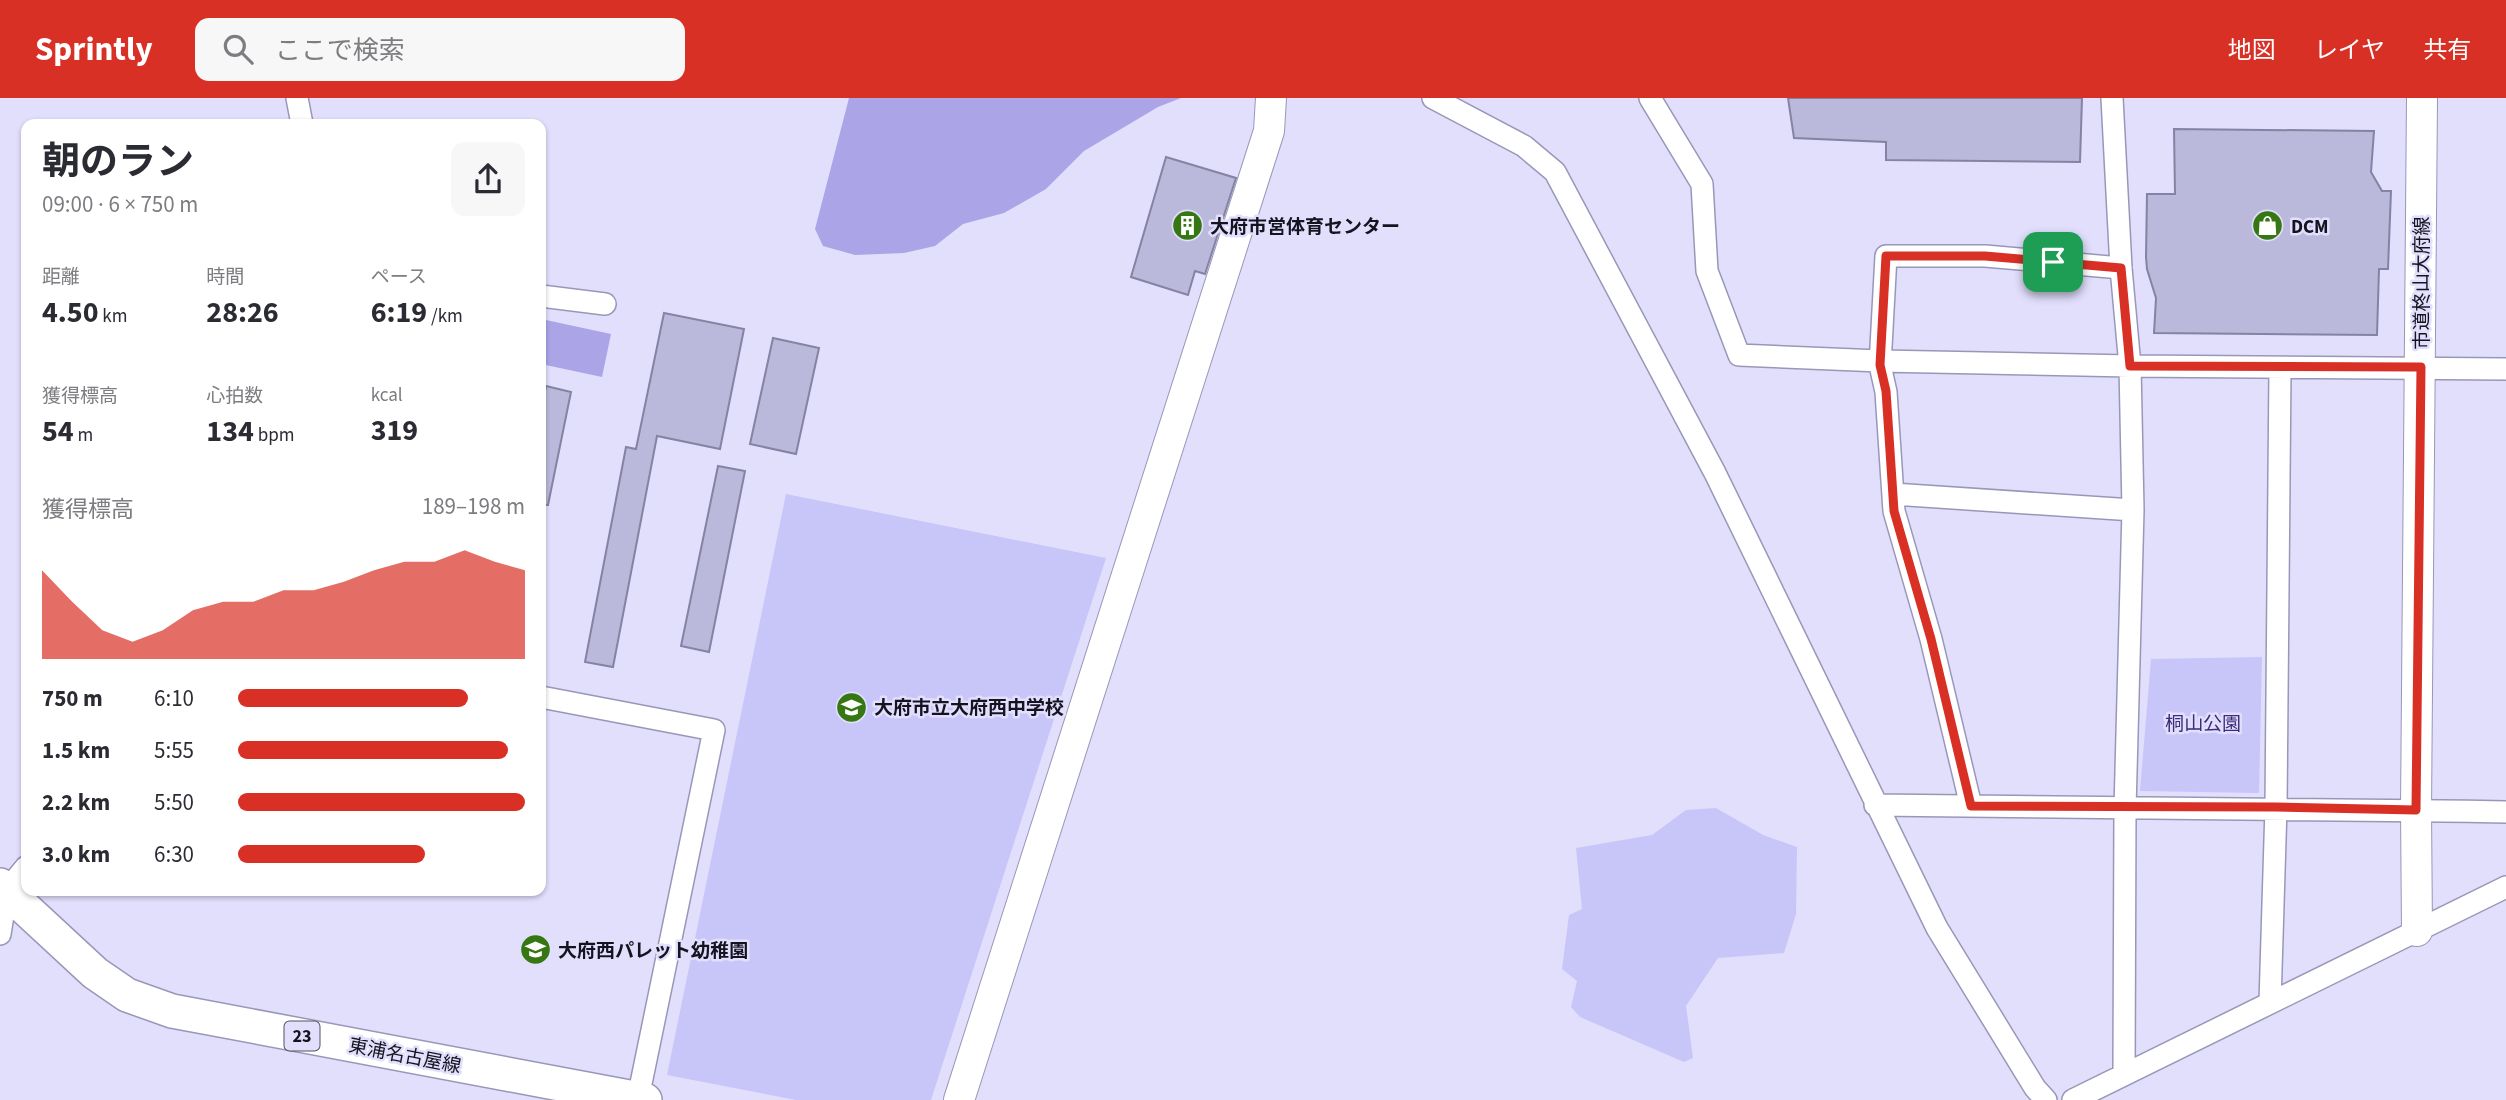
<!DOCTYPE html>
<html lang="ja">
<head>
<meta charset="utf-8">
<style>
  :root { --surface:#fff; --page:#f7f7f7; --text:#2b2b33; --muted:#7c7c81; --accent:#d93025 }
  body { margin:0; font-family:"Source Sans 3","Noto Sans JP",sans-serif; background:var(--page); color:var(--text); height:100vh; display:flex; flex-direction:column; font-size:26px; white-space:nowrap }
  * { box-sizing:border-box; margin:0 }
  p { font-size:23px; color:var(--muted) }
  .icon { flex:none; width:38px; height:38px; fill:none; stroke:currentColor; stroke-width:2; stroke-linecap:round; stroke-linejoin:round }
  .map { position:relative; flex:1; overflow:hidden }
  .panel { position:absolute; left:21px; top:21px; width:525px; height:777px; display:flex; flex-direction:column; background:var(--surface); border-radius:14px; box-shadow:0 2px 5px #0004 }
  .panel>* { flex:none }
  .pin { position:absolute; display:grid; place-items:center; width:60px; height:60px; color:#fff; margin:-30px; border-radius:14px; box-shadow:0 4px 10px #0006 }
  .round { display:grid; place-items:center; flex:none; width:74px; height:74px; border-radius:14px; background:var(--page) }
  .overview { display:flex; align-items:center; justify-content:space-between; height:119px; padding:0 21px }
  h1 { font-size:38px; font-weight:700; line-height:52px }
  .metrics { display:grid; grid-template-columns:repeat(3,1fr); gap:10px; height:119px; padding:7px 21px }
  .metrics div { display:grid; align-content:center }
  .metrics b { font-size:30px; font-weight:700 }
  .metrics small { font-size:19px; font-weight:400 }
  .metrics p { font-size:19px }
  .chart { height:196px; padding:14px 21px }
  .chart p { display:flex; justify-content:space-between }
  .chart svg { width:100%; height:126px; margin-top:7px; fill:var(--accent); opacity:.7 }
  ul { padding:0 21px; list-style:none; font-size:23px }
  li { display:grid; grid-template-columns:112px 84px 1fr; align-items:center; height:52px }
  li i { height:18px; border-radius:9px; background:var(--accent) }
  header { display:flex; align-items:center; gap:42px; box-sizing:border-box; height:98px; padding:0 35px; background:var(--accent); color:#fff }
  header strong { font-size:33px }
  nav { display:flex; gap:38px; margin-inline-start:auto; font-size:24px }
  .search { width:490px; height:63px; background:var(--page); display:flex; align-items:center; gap:18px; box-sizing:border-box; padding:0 24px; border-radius:14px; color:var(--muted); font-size:26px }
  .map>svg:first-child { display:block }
  .green { fill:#c8c5f9 }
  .water { fill:#aba5e8 }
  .building { fill:#bab8db; stroke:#8583a3; stroke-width:2 }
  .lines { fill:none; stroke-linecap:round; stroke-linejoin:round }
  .street-casing { stroke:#9997b8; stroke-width:24 }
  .secondary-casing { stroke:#9997b8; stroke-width:32 }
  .primary-casing { stroke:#9997b8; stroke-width:36 }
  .street { stroke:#fff; stroke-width:21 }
  .secondary { stroke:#fff; stroke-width:30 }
  .primary { stroke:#fff; stroke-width:33 }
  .route-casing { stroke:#fff; stroke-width:14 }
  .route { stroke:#d93025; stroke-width:9 }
  .labels { text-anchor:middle; stroke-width:5; stroke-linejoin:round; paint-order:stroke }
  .shield { fill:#e1dffc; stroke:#525061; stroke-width:2 }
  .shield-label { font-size:18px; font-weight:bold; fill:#14131f }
  .poi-label { font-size:19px; font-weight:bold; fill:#14131f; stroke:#e1dffc; text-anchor:start }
  .street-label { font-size:19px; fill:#14131f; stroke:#e1dffc }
  .park-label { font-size:19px; fill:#3c2c79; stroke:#e1dffc }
</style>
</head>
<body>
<header>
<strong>Sprintly</strong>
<div class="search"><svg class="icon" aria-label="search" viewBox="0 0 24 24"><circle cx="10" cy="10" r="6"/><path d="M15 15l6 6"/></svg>ここで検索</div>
<nav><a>地図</a><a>レイヤ</a><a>共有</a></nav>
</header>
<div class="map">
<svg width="2506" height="1002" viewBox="0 0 2506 1002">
  <rect width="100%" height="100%" fill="#e1dffc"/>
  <path class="green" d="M786 396 1106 460 931 1002H796L667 977Z
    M2262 559 2259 695 2140 693 2151 561Z
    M1716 710 1763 737 1797 749 1796 816 1784 855 1718 860 1686 908 1693 960 1684 964 1580 919 1571 909 1577 883 1562 871 1569 817 1582 811 1576 750 1652 737 1686 712Z"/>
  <path class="water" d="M849 0H1181L1158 9 1084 53 1046 91 1004 115 963 126 935 148 904 155 855 157 823 148 815 131Z
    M546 222 611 236 602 279 541 266V247Z"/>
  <path class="building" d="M1788 0H2082L2080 64 1886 62V44L1794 40Z
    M2174 31 2374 33 2371 74 2382 93H2391L2388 171H2379L2377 237 2154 235 2156 200 2147 171 2146 159 2147 96H2175Z
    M1166 59 1236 80 1205 176 1195 173 1188 197 1131 179Z
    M664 215 744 231 720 351 657 338 613 569 585 564 626 349 636 351Z
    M773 240 819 250 796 356 750 346Z
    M546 288 571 294 548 407H541V313Z
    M718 368 745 373 709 554 681 548Z"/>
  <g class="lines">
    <defs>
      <path id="street" d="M297 0 302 26
        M1433 0 1524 48 1555 74 1715 375 1937 830 2035 990 2046 1002
        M1650 0 1702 86 1707 173 1739 257 1880 263 2130 268 2506 271
        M2112 0 2121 170 2130 268 2133 412 2125 711 2124 975
        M541 198 605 206
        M1893 396 2133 412
        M541 599 714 632 638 1000
        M1875 707C2086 710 2296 710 2506 714
        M1971 708 1931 541 1894 413 1886 294 1880 267 1886 158H1985L2121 170
        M0 836 7 792 26 769
        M2270 904 2276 709 2280 270
        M2073 1002 2506 789"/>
      <path id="secondary" d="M2417 833 2416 712 2422 0
        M959 1002 1269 33 1271 0"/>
      <path id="primary" d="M0 787 95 875 127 897 172 913 645 1002"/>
    </defs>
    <use href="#street" class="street-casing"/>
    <use href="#secondary" class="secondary-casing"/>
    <use href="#primary" class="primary-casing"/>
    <use href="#street" class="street"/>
    <use href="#secondary" class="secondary"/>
    <use href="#primary" class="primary"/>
  </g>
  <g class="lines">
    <defs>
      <path id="route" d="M1886 158H1985L2121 170 2130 268 2421 269 2416 712 2276 709 1971 708 1931 541 1894 413 1886 293 1880 267Z"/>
    </defs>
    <use href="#route" class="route-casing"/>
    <use href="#route" class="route"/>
  </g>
  <defs>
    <symbol id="building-disc" viewBox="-11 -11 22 22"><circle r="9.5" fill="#367714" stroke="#e1dffc"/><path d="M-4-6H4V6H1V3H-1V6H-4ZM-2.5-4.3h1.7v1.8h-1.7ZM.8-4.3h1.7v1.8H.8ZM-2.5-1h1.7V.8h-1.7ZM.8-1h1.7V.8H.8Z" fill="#fff"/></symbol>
    <symbol id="shop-disc" viewBox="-11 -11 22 22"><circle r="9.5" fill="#367714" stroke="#e1dffc"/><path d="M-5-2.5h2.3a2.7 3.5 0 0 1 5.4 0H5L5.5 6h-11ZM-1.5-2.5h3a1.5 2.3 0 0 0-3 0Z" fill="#fff"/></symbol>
    <symbol id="school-disc" viewBox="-11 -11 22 22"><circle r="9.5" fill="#367714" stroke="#e1dffc"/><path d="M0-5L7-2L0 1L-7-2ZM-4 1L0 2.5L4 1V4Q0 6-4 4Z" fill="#fff"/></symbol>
  </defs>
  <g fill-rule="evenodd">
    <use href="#building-disc" x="1170" y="110" width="35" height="35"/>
    <use href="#shop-disc" x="2250" y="110" width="35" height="35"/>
    <use href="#school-disc" x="834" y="592" width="35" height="35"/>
    <use href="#school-disc" x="518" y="834" width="35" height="35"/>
  </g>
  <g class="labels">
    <rect class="shield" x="284.5" y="923.5" width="35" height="29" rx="5"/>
    <g class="shield-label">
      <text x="302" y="944">23</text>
    </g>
    <g class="poi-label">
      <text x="1210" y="135">大府市営体育センター</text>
      <text x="2291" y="135">DCM</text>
      <text x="874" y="616">大府市立大府西中学校</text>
      <text x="558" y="859">大府西パレット幼稚園</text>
    </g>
    <g class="street-label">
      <text transform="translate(2421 185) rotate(-90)" y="7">市道柊山大府線</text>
      <text transform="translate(405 957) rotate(11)" y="7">東浦名古屋線</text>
    </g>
    <g class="park-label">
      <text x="2203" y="632">桐山公園</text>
    </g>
  </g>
</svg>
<div class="pin" style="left:2053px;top:164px;background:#1e9e55"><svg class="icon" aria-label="arrive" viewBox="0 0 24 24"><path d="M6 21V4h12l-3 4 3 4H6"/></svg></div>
<section class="panel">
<div class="overview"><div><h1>朝のラン</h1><p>09:00 · 6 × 750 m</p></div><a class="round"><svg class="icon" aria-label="share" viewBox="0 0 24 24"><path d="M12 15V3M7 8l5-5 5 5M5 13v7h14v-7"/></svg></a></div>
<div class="metrics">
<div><p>距離</p><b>4.50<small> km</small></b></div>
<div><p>時間</p><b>28:26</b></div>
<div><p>ペース</p><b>6:19<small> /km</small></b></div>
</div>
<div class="metrics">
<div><p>獲得標高</p><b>54<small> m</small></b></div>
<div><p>心拍数</p><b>134<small> bpm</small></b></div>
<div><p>kcal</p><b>319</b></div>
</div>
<div class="chart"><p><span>獲得標高</span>189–198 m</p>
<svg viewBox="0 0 160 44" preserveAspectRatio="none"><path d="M0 44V13L10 24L20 34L30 38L40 34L50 27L60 24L70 24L80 20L90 20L100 17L110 13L120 10L130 10L140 6L150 10L160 13V44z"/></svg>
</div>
<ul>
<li><b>750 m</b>6:10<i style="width:80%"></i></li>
<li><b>1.5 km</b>5:55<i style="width:94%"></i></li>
<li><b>2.2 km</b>5:50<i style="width:100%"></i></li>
<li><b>3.0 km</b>6:30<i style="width:65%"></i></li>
</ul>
</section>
</div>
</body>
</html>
